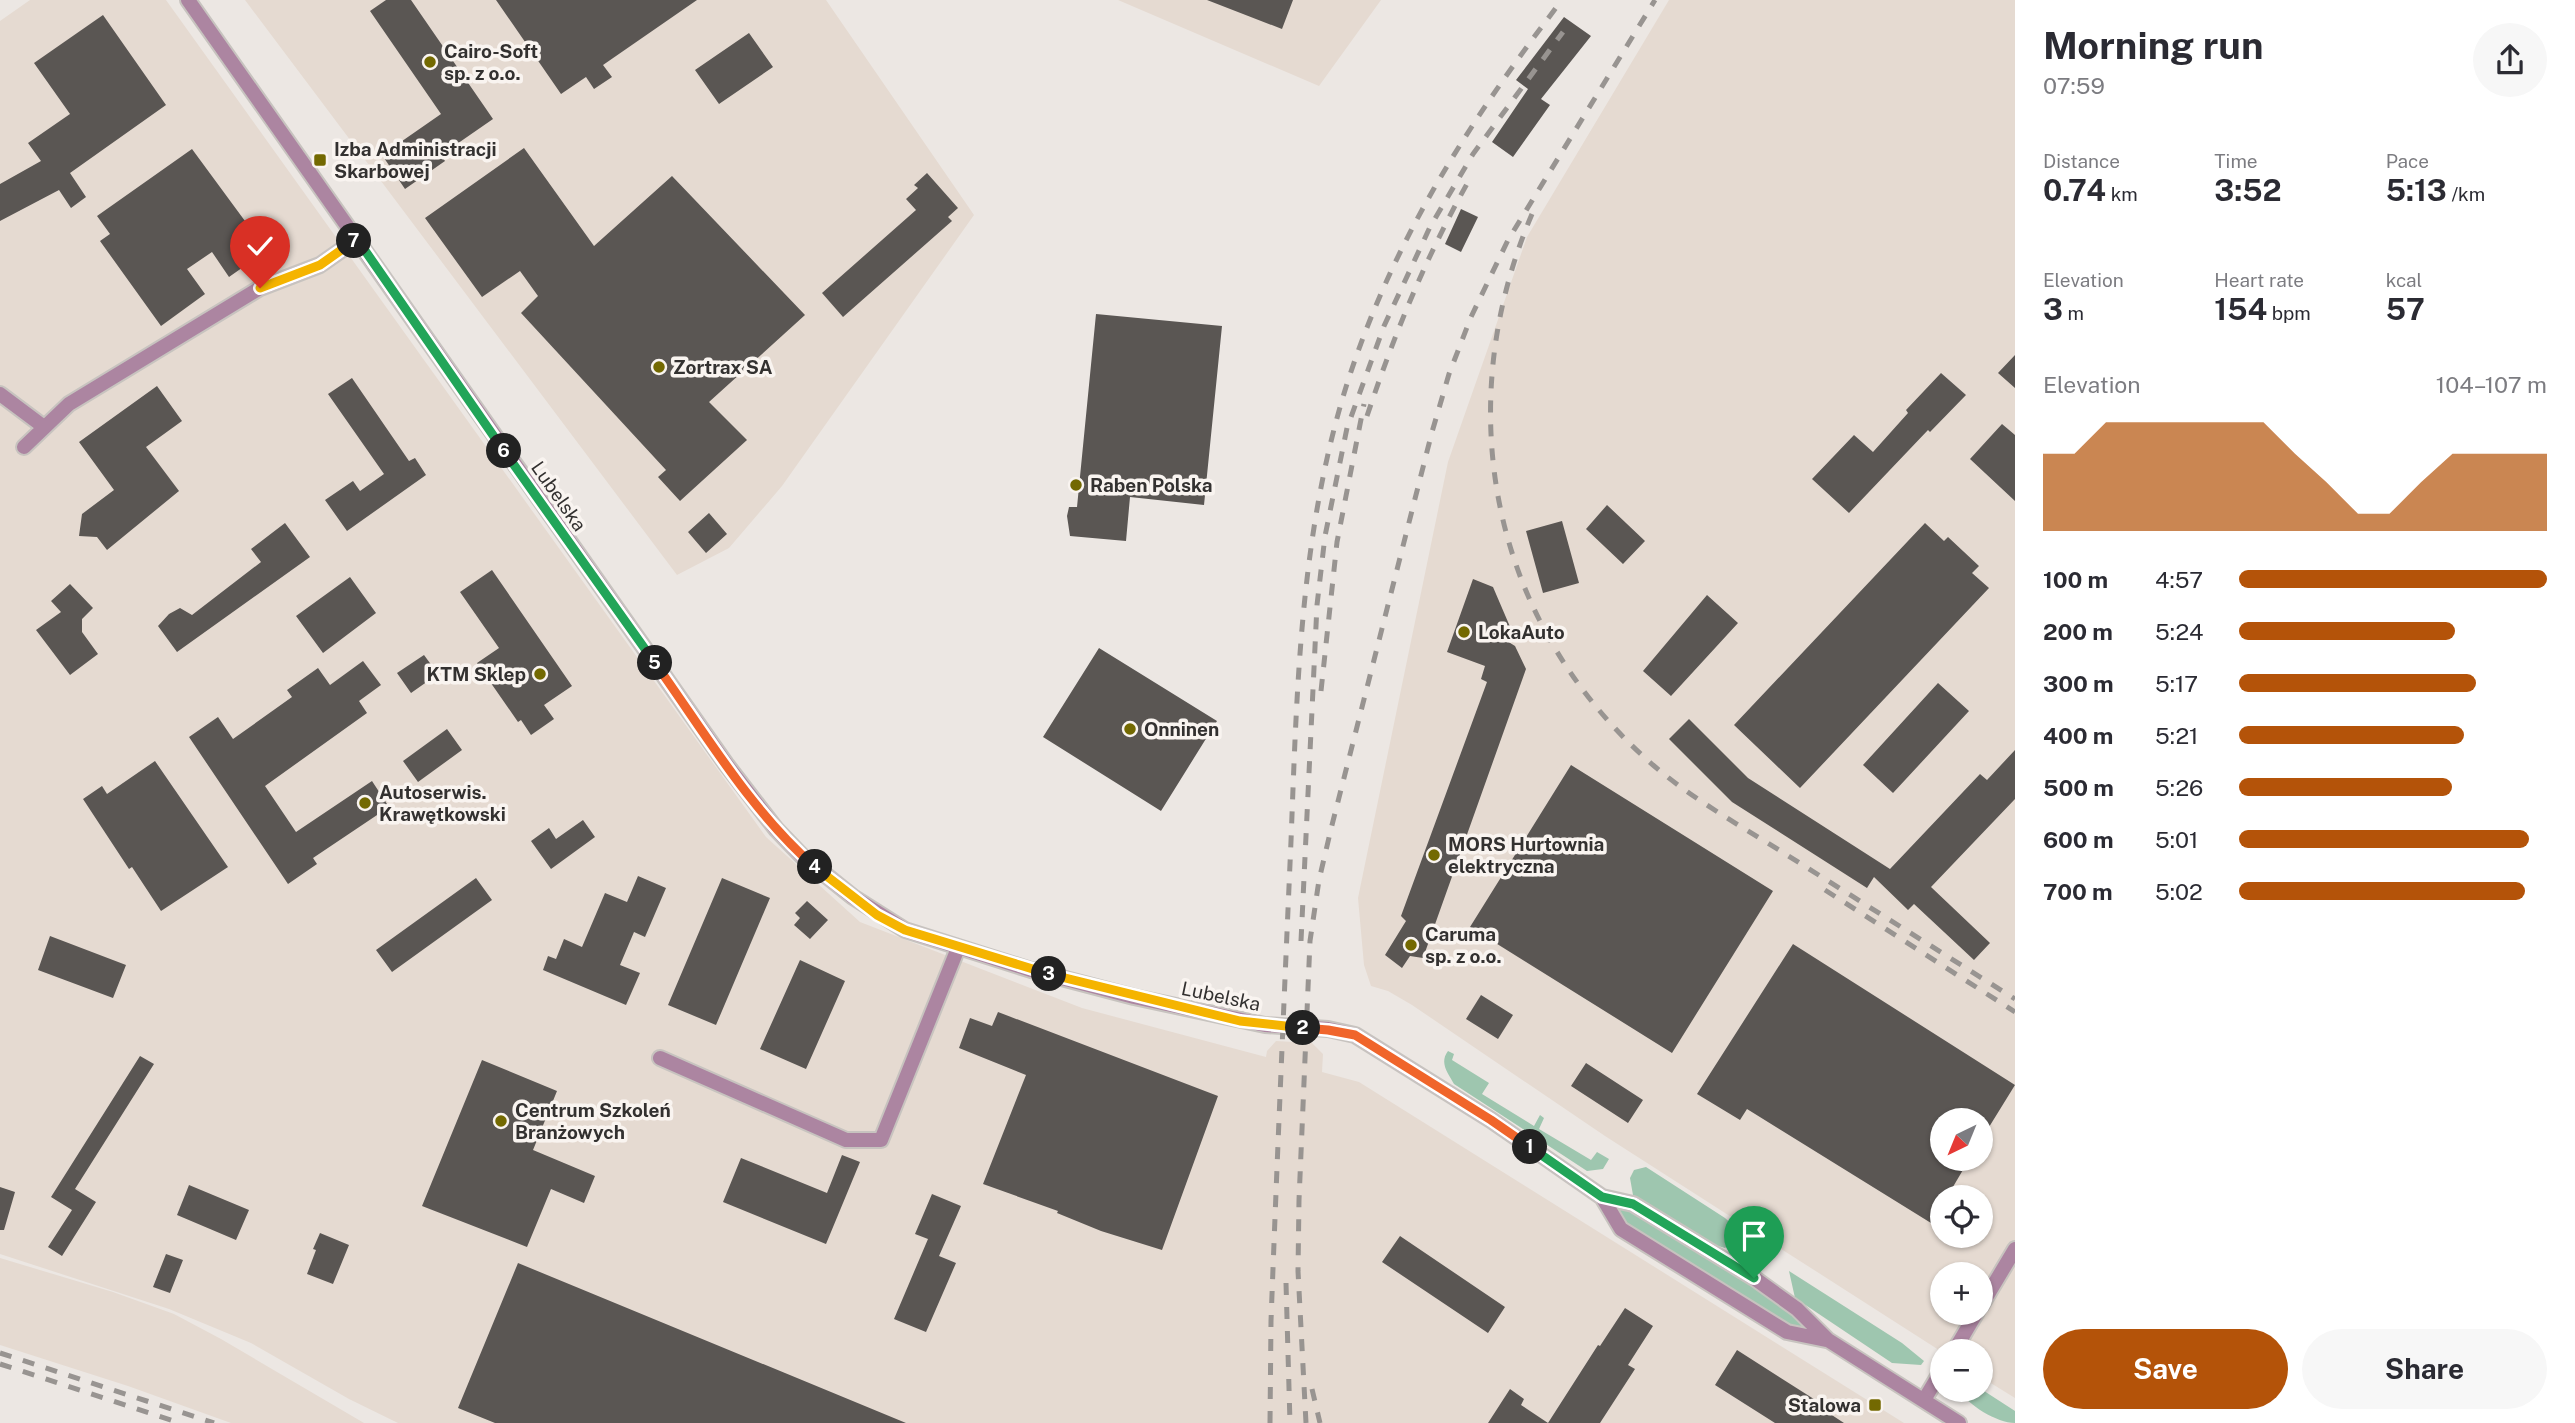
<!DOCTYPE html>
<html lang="en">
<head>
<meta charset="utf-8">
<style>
  :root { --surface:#fff; --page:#f7f7f7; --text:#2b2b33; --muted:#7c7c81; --accent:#b45309 }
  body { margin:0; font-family:"Public Sans",sans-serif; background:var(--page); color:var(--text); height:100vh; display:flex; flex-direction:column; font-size:26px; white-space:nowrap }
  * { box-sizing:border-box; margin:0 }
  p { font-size:23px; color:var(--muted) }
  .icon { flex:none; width:38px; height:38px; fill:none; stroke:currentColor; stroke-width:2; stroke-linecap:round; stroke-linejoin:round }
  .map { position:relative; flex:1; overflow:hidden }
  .sheet { display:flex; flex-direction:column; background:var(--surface); width:560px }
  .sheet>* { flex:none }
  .needle { width:46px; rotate:223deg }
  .tools { position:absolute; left:1930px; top:1108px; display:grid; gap:14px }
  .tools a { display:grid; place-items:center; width:63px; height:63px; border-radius:50%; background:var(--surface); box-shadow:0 2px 5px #0004; font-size:35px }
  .pin { position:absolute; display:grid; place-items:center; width:60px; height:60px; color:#fff; margin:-72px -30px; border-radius:50% 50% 50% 0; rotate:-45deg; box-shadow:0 0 7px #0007 }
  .pin .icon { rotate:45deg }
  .km { position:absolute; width:35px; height:35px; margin:-18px; border-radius:50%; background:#222; color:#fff; font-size:19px; line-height:35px; text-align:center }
  .round { display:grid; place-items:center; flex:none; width:74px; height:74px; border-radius:37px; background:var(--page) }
  .head { display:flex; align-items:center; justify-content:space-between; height:119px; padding:0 28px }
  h1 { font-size:38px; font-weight:700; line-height:52px }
  .figures { display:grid; grid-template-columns:repeat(3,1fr); gap:10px; height:119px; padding:7px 28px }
  .figures div { display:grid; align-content:center }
  .figures b { font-size:30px; font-weight:700 }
  .figures small { font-size:19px; font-weight:400 }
  .figures p { font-size:19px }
  .chart { height:196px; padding:14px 28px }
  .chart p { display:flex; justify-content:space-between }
  .chart svg { width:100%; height:126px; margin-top:7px; fill:var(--accent); opacity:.7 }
  .button { display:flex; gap:14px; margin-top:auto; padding:14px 28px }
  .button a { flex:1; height:80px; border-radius:42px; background:var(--accent); color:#fff; font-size:28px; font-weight:700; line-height:80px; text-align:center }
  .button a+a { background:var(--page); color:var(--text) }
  ul { padding:0 28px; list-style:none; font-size:23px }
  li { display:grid; grid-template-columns:112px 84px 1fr; align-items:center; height:52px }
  li i { height:18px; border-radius:9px; background:var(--accent) }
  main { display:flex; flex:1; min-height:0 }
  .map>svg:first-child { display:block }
  .built { fill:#e5dad1; fill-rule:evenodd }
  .green { fill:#9ec6af }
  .building { fill:#5a5653 }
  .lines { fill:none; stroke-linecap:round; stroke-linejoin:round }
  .minor-casing { stroke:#c7c3bf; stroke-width:18 }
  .tertiary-casing { stroke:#c7c3bf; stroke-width:18 }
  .minor { stroke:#ac85a1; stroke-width:14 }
  .tertiary { stroke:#ac85a1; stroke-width:14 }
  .rail { stroke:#989491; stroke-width:5; stroke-dasharray:12 12; stroke-linecap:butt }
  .split-1-casing { stroke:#fff; stroke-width:14 }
  .split-2-casing { stroke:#fff; stroke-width:14 }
  .split-3-casing { stroke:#fff; stroke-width:14 }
  .split-4-casing { stroke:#fff; stroke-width:14 }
  .split-5-casing { stroke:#fff; stroke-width:14 }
  .split-6-casing { stroke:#fff; stroke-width:14 }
  .split-7-casing { stroke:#fff; stroke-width:14 }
  .split-8-casing { stroke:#fff; stroke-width:14 }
  .split-1 { stroke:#22a559; stroke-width:9 }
  .split-2 { stroke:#f0652b; stroke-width:9 }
  .split-3 { stroke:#f5b400; stroke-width:9 }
  .split-4 { stroke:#f5b400; stroke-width:9 }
  .split-5 { stroke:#f0652b; stroke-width:9 }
  .split-6 { stroke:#22a559; stroke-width:9 }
  .split-7 { stroke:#22a559; stroke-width:9 }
  .split-8 { stroke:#f5b400; stroke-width:9 }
  .poi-dot { fill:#736901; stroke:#f9f4f0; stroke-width:2.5 }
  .labels { text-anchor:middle; stroke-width:7; stroke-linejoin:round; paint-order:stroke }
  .poi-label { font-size:19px; font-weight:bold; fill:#333130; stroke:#f9f4f0; text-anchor:start }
  .street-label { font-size:19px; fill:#333130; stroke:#f9f4f0 }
</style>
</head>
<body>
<main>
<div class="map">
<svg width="2015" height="1423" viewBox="0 0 2015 1423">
  <rect width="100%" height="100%" fill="#ece7e3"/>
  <path class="built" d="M30 0H166L766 837 860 922 1082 1008 1266 1057 1267 1051 1276 1041 1312 1043 1323 1054 1322 1072 1359 1082 1904 1423H398L349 1399 251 1343 169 1309 0 1254V21Z
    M245 0H826L974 215 782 486 729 548 677 575Z
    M1118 0H1381L1319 86Z
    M1669 0H2015V1398L1981 1377V1351L1942 1352 1605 1136 1412 1005 1388 991 1371 986 1364 965 1358 898 1448 462 1527 237ZM1942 1120H1981V1158H1942ZM1942 1197H1981V1236H1942ZM1942 1274H1981V1312H1942Z
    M0 1258 113 1292 174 1314 221 1339 364 1423H231L128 1386 0 1345Z"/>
  <path class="green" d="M1448 1051 1454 1054 1452 1060 1489 1083 1482 1094 1534 1126 1540 1115 1544 1118 1539 1129 1591 1160 1597 1152 1609 1159 1603 1169 1587 1171 1454 1084C1448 1073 1439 1063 1448 1051Z
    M1646 1167 1725 1218 1736 1228 1734 1240 1725 1248 1704 1242 1633 1195 1630 1178 1634 1170Z
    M1618 1209 1630 1211 1797 1314 1808 1330 1797 1331 1627 1225Z
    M1789 1271 1902 1343 1924 1361 1921 1365 1892 1363 1795 1298Z
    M1981 1389 2015 1411V1423C1997 1423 1968 1405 1959 1390Z"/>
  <path class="building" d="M386 0H411L493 119 441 155 445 161 405 189 382 155 441 114 370 11Z
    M496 0H697L603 65 612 77 594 89 586 77 561 94Z
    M1207 0H1293L1282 29Z
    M103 15 166 105 70 173 86 197 71 208 59 190 0 221V184L41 161 28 143 70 114 34 63Z
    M1564 17 1591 36 1541 99 1550 105 1513 157 1492 142 1528 89 1516 80Z
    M749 33 773 67 719 104 695 70Z
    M524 148 594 246 672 176 805 315 709 402 747 440 680 501 658 477 666 470 521 313 538 296 520 271 482 297 425 218Z
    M192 149 256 236 248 241 259 256 229 277 212 252 187 269 205 294 161 326 100 241 110 234 97 216Z
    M927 173 958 208 948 217 952 221 843 317 822 293 916 210 906 199 918 188 914 185Z
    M1461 209 1478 217 1461 252 1445 244Z
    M1096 314 1222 326 1204 505 1130 497 1126 541 1070 536 1067 516 1069 507H1077Z
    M2015 355V388L1998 373Z
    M1941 373 1966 395 1930 432 1928 430 1849 513 1812 479 1854 435 1873 452 1908 413 1906 410Z
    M352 378 409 461 415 458 426 475 347 531 325 500 353 481 360 491 384 474 328 394Z
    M157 386 182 421 146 447 179 491 107 550 97 537 79 536 82 514 114 490 79 442Z
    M2002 424 2015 435V501L1970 459Z
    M1607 505 1645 541 1623 564 1586 529Z
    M709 513 727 534 706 553 688 532Z
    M1562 521 1579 583 1543 593 1526 531Z
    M285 523 310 557 177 652 158 626 169 614 180 608 192 615 261 562 251 549Z
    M1925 523 1944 541 1948 537 1979 566 1972 573 1989 588 1800 788 1734 725Z
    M492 570 572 686 544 705 554 719 531 735 521 720 518 722 477 663 499 648 460 592Z
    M350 577 376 613 323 653 296 616Z
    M1473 579 1493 587 1511 629 1507 641 1515 646 1526 669 1423 958 1410 956 1402 968 1385 955 1406 921 1401 916 1487 682 1481 679 1485 666 1447 652Z
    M70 584 93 608 82 619V632L98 654 70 675 36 630 61 612 51 601Z
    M1707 595 1738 623 1671 696 1643 671Z
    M1099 648 1217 721 1161 811 1043 737Z
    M424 655 438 674 411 693 397 673Z
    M363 661 381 685 359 701 367 713 265 786 296 832 372 781 389 807 313 858 317 864 288 884 189 737 218 717 233 739 292 697 287 690 318 668 330 685Z
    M1938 683 1969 711 1893 793 1863 765Z
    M1689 719 1748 778 1890 869 1980 774 1987 780 2015 750V799L1931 887 1990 943 1974 960 1914 904 1908 910 1874 877 1867 888 1732 802 1669 739Z
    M447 729 462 750 418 782 403 761Z
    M155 761 228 867 161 911 132 867 129 869 83 799 102 786 107 794Z
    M1571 765 1773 891 1672 1053 1470 927Z
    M583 820 595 837 551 869 531 841 549 828 556 839Z
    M638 876 666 888 645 937 634 932 620 965 640 973 626 1005 543 970 548 956 556 959 564 939 582 947 605 893 627 902Z
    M476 878 492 900 392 972 376 950Z
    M722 878 770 898 716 1025 668 1005Z
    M807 901 828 920 810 939 794 925 800 918 795 913Z
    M50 936 126 965 113 998 38 970Z
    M1793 944 2015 1085 1981 1140V1120H1942V1158H1970L1947 1197H1942V1204L1931 1223 1747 1109 1740 1120 1697 1094Z
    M800 960 845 981 806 1069 760 1049Z
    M1481 995 1513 1015 1498 1039 1466 1019Z
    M998 1012 1218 1096 1162 1250 1101 1231 1057 1213 1058 1211 983 1184 1026 1075 959 1048 970 1018 992 1026Z
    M140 1056 154 1064 75 1189 96 1202 62 1256 48 1247 72 1210 51 1197Z
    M482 1060 557 1091 533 1150 595 1176 584 1203 551 1189 527 1247 422 1206Z
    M1586 1063 1643 1100 1628 1123 1571 1086Z
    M842 1155 860 1162 826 1244 723 1202 741 1158 827 1193Z
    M189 1185 249 1210 236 1240 177 1215Z
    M0 1187 15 1192 4 1230H0Z
    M932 1194 961 1206 939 1256 956 1263 926 1332 894 1319 928 1239 915 1234Z
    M320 1233 349 1245 333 1284 307 1274 316 1250 313 1249Z
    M1400 1236 1505 1307 1488 1333 1382 1262Z
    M166 1254 183 1260 170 1293 153 1287Z
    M518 1263 906 1423H495L458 1408Z
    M1625 1308 1653 1326 1628 1365 1635 1369 1600 1423H1488L1510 1389 1524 1399 1521 1405 1548 1423 1598 1345 1600 1346Z
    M1737 1350 1817 1401 1815 1404 1844 1423H1775L1715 1385Z"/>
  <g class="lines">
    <defs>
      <path id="minor" d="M0 394 44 427
        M24 447 69 404 260 288 320 265 357 239
        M660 1058 846 1140H881L958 948
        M1981 1306 2015 1249
        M1954 1351 1977 1312
        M1924 1400 1942 1370"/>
      <path id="tertiary" d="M188 0 726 764 776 829 802 856 853 897 905 930 1031 970 1134 997 1265 1025 1328 1029 1355 1035 1491 1120 1602 1197 1633 1204 1754 1278 1797 1309 1828 1340 1959 1423
        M1602 1197 1621 1229 1787 1332 1826 1340"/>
    </defs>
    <use href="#minor" class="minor-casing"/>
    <use href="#tertiary" class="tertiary-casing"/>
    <use href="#minor" class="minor"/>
    <use href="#tertiary" class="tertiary"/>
    <path class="rail" d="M1532 214C1451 404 1489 615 1643 756 1686 796 1738 824 1787 855 1863 903 1939 951 2015 999
      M1367 416C1395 332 1428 252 1472 175
      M1321 691 1337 542 1364 404
      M1825 890 2015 1012
      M1301 941 1317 605 1325 536 1347 428 1384 326 1430 227 1473 154 1563 32
      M1286 1283 1290 1423
      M0 1353 214 1423
      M0 1364 180 1423
      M1312 1389 1320 1423
      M1270 1423 1271 1321C1277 1161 1284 1001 1291 841 1297 688 1300 535 1346 387 1392 241 1470 120 1562 0
      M1306 1423 1298 1271 1299 1200 1310 941 1319 880 1331 829 1432 432 1449 374 1471 317 1508 240 1655 0"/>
  </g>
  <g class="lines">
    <defs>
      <path id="split-1" d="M1530 1147 1602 1197 1633 1204 1754 1278"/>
      <path id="split-2" d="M1303 1028 1328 1030 1355 1035 1491 1120 1530 1147"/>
      <path id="split-3" d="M1049 974 1240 1021 1303 1028"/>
      <path id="split-4" d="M815 867 877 915 905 930 1049 974"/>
      <path id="split-5" d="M655 663C705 733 750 810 815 867"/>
      <path id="split-6" d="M504 451 655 663"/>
      <path id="split-7" d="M354 241 357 239 504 451"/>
      <path id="split-8" d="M260 288 320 265 354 241"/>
    </defs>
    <use href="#split-1" class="split-1-casing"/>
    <use href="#split-2" class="split-2-casing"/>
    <use href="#split-3" class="split-3-casing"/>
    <use href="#split-4" class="split-4-casing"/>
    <use href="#split-5" class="split-5-casing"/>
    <use href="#split-6" class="split-6-casing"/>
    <use href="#split-7" class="split-7-casing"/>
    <use href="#split-8" class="split-8-casing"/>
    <use href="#split-1" class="split-1"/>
    <use href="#split-2" class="split-2"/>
    <use href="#split-3" class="split-3"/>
    <use href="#split-4" class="split-4"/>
    <use href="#split-5" class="split-5"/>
    <use href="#split-6" class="split-6"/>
    <use href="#split-7" class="split-7"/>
    <use href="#split-8" class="split-8"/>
  </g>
  <g class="poi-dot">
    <circle cx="430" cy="62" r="7"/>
    <rect x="313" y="153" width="14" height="14" rx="3.5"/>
    <circle cx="659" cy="367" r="7"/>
    <circle cx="1076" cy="485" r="7"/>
    <circle cx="1464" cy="632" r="7"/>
    <circle cx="540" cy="674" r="7"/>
    <circle cx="1130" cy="729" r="7"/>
    <circle cx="365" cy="803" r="7"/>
    <circle cx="1434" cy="855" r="7"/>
    <circle cx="1411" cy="945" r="7"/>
    <circle cx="501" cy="1121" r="7"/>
    <rect x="1868" y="1398" width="14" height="14" rx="3.5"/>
  </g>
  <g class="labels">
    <g class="poi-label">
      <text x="444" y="58">Cairo-Soft<tspan x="444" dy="22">sp. z o.o.</tspan></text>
      <text x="334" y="156">Izba Administracji<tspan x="334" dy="22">Skarbowej</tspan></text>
      <text x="673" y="374">Zortrax SA</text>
      <text x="1090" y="492">Raben Polska</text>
      <text x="1478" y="639">LokaAuto</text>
      <text x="526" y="681" text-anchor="end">KTM Sklep</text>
      <text x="1144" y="736">Onninen</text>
      <text x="379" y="799">Autoserwis.<tspan x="379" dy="22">Krawętkowski</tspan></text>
      <text x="1448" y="851">MORS Hurtownia<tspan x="1448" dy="22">elektryczna</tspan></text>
      <text x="1425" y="941">Caruma<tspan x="1425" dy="22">sp. z o.o.</tspan></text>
      <text x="515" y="1117">Centrum Szkoleń<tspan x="515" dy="22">Branżowych</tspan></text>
      <text x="1861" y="1412" text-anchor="end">Stalowa</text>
    </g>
    <g class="street-label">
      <text transform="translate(559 496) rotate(55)" y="7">Lubelska</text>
      <text transform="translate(1221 996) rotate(12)" y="7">Lubelska</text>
    </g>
  </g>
</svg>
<div class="tools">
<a><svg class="needle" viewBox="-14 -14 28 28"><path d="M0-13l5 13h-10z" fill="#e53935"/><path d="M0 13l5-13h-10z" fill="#7c7c81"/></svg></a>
<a><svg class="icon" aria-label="locate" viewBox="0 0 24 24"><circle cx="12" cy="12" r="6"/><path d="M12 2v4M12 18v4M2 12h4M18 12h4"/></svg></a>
<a>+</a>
<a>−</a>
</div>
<div class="pin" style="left:1754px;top:1278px;background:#1e9e55"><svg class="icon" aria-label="arrive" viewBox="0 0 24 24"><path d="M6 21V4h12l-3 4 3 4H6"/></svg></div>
<div class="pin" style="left:260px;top:288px;background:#d93025"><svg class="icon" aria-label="check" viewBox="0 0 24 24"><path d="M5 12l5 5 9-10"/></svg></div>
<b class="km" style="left:1530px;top:1147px">1</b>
<b class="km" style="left:1303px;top:1028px">2</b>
<b class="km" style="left:1049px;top:974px">3</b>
<b class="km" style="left:815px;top:867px">4</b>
<b class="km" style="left:655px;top:663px">5</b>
<b class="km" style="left:504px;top:451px">6</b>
<b class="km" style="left:354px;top:241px">7</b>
</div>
<section class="sheet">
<div class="head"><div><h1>Morning run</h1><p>07:59</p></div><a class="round"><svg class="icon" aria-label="share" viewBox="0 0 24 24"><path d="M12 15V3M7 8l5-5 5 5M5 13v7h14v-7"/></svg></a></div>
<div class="figures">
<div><p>Distance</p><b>0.74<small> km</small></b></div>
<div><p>Time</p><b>3:52</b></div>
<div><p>Pace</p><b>5:13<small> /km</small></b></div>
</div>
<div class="figures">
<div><p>Elevation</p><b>3<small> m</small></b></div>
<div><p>Heart rate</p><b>154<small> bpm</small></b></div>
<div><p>kcal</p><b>57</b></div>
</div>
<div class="chart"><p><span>Elevation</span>104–107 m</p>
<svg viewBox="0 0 160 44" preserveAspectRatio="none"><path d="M0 44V17L10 17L20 6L30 6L40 6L50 6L60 6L70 6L80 17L90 27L100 38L110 38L120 27L130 17L140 17L150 17L160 17V44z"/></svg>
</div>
<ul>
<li><b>100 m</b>4:57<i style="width:100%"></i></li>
<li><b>200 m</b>5:24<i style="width:70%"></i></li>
<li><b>300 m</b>5:17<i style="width:77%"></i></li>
<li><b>400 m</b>5:21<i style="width:73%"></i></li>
<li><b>500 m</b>5:26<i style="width:69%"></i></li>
<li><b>600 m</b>5:01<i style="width:94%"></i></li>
<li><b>700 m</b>5:02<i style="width:93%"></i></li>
</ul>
<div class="button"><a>Save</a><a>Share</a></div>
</section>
</main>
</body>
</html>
